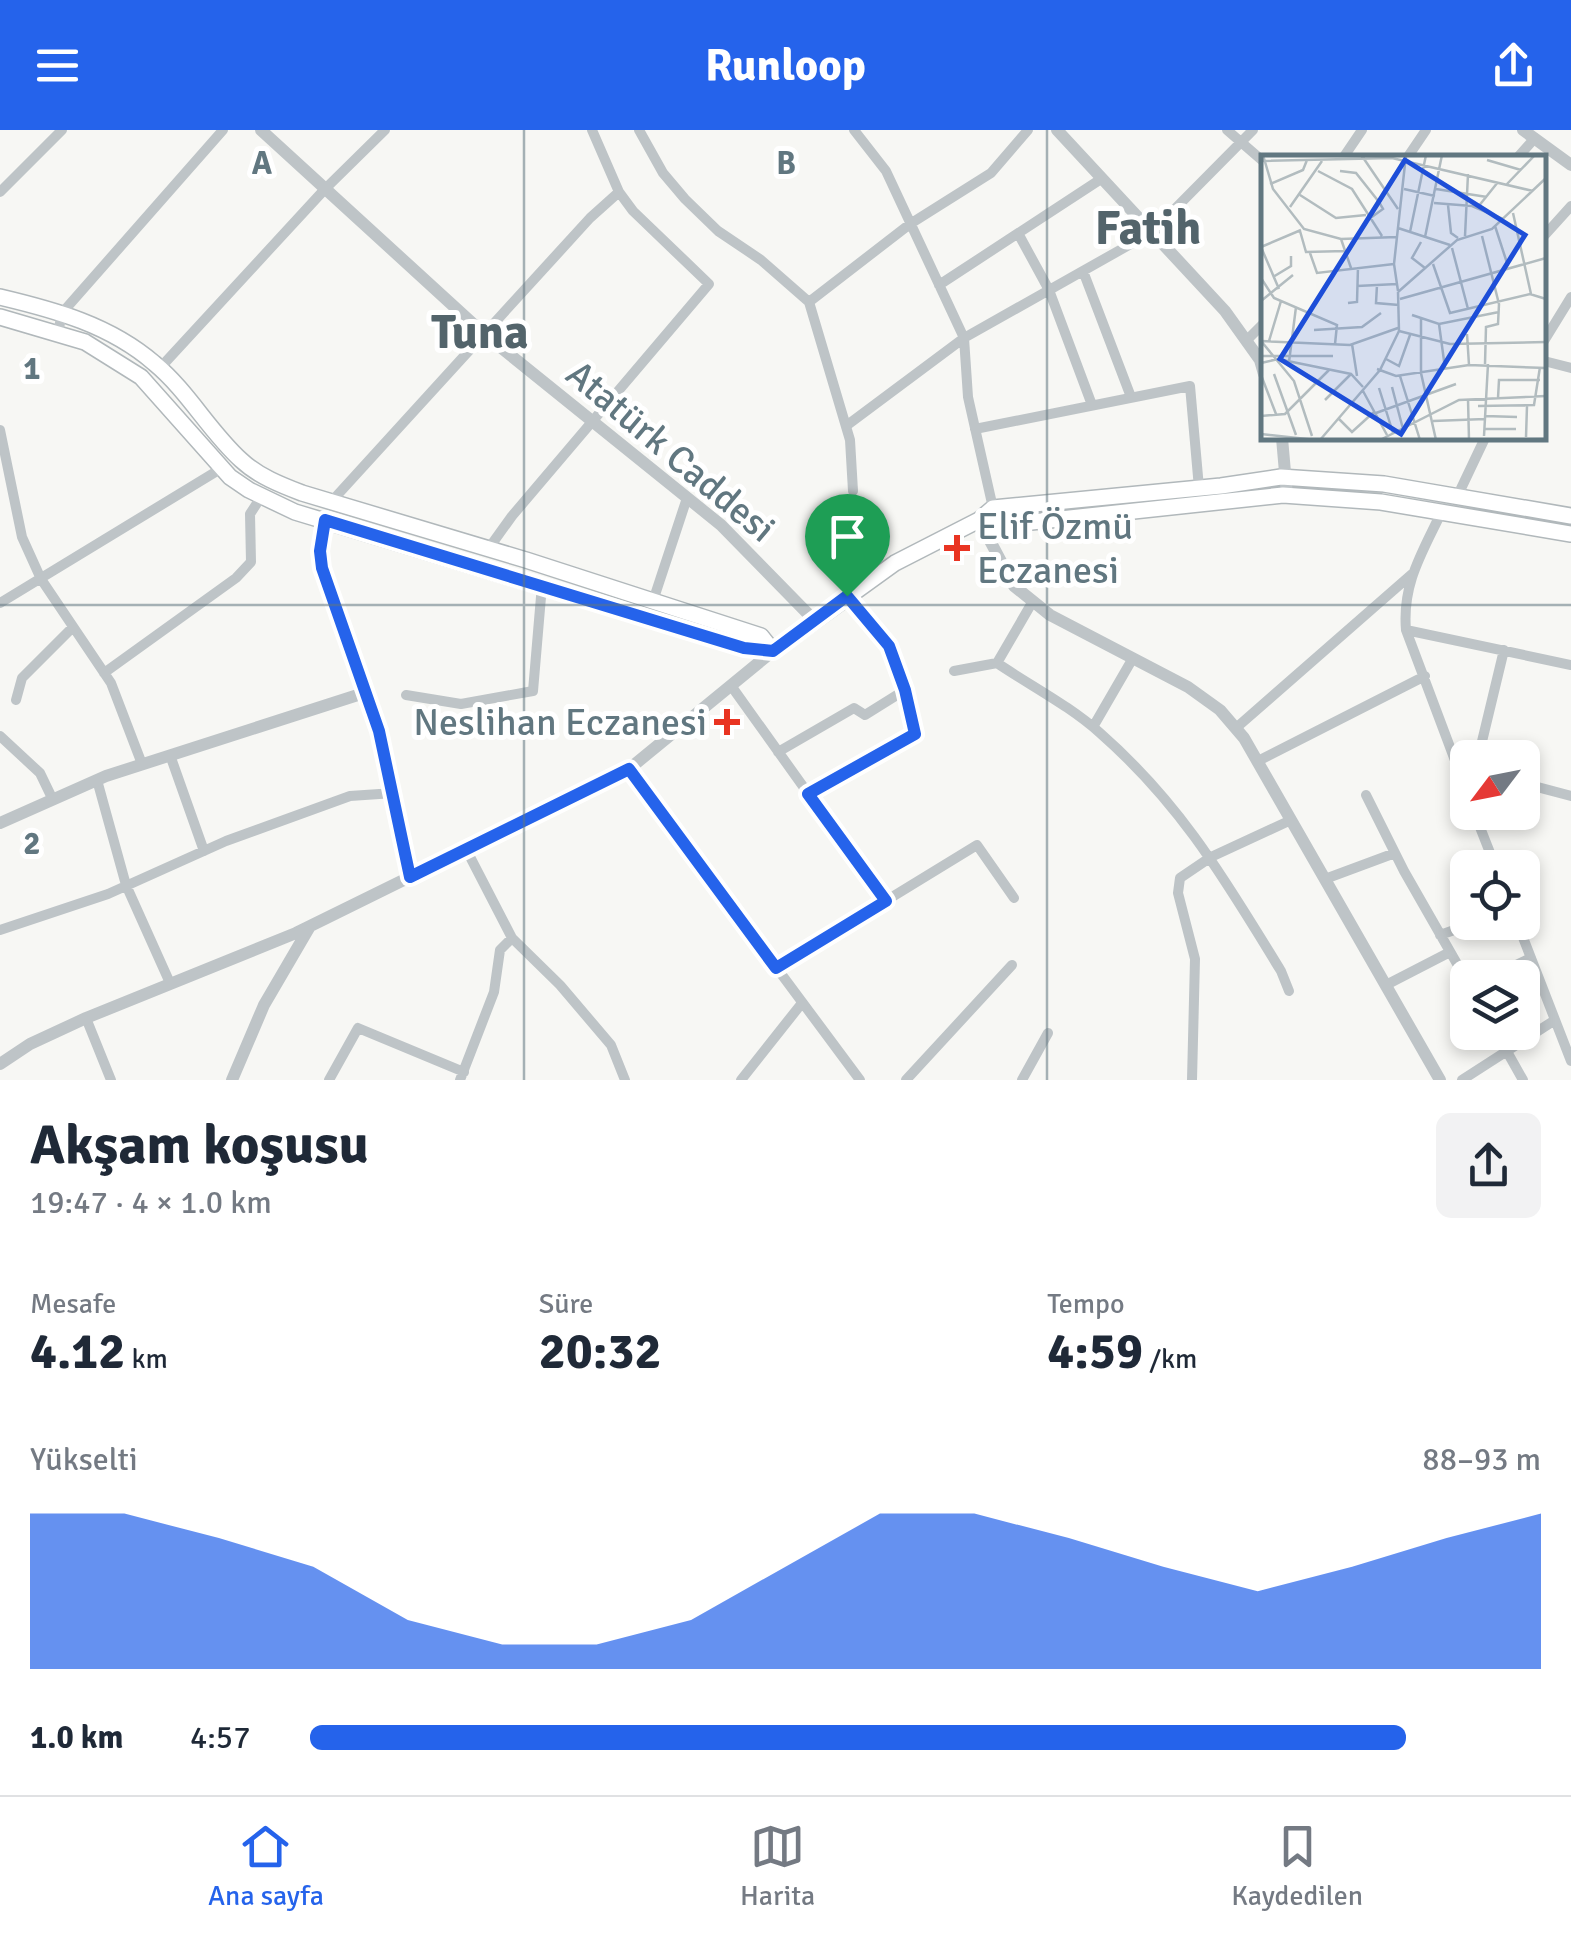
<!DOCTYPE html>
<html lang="tr">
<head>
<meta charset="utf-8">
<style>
  :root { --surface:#fff; --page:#f2f2f3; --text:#1f2937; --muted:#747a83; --line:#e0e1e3; --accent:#2563eb }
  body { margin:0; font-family:Signika,sans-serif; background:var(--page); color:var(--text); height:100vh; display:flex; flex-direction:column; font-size:38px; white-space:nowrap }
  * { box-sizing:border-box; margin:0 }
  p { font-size:32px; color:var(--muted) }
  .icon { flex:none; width:55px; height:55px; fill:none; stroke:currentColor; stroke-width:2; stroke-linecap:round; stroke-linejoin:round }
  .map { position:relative; height:950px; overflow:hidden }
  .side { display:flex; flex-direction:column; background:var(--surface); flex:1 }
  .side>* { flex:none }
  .needle { width:65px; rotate:238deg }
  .tools { position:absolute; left:1450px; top:610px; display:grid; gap:20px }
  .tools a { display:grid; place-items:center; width:90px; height:90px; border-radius:15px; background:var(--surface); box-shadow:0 5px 15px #0003; font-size:50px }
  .pin { position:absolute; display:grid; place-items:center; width:85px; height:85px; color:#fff; margin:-102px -42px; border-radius:50% 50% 50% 0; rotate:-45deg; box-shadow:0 0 10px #0007 }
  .pin .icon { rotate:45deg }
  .round { display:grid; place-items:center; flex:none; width:105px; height:105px; border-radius:15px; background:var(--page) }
  .headline { display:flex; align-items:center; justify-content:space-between; height:170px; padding:0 30px }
  h1 { font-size:55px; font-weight:800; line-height:75px }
  .metrics { display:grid; grid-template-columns:repeat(3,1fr); gap:15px; height:170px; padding:10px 30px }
  .metrics div { display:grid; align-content:center }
  .metrics b { font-size:50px; font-weight:800 }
  .metrics small { font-size:28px; font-weight:400 }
  .metrics p { font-size:28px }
  .chart { height:280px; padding:20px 30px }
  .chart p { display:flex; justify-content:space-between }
  .chart svg { width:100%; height:180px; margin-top:10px; fill:var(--accent); opacity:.7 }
  ul { padding:0 30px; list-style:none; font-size:32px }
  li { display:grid; grid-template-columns:160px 120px 1fr; align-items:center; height:75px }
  li i { height:25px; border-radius:12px; background:var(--accent) }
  header { display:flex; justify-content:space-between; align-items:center; height:130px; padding:0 30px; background:var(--accent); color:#fff; font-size:45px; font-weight:800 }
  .tabs { display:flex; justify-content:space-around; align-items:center; height:140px; border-top:2px solid var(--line); background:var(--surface); font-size:28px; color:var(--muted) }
  .tabs a { display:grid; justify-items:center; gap:5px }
  .tabs .on { color:var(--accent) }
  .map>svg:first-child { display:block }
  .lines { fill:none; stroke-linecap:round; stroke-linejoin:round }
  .primary-casing { stroke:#b1b8bb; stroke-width:18 }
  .minor { stroke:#bec4c7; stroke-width:10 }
  .tertiary { stroke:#bec4c7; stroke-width:12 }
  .primary { stroke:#fff; stroke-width:15 }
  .route-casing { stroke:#fff; stroke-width:20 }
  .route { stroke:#2563eb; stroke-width:12 }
  .grid { fill:none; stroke:#617780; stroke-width:2.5; stroke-opacity:0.55 }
  .poi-dot { fill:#e93422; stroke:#fff; stroke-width:4 }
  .labels { text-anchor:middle; stroke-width:10; stroke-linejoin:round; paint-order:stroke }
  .street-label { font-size:38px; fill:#617780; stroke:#fff }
  .poi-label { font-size:38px; fill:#617780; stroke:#fff; text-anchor:start }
  .district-label { font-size:48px; font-weight:bold; fill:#53646b; stroke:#fff }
  .inset-road { fill:none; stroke:#b2bcbf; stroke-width:2.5 }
  .view { fill:#1d4ed8; fill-opacity:0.15; stroke:#1d4ed8; stroke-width:5 }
  .inset-edge { fill:none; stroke:#617780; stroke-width:5 }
  .grid-label { font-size:32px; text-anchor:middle; font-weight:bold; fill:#617780; stroke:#fff; stroke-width:10; stroke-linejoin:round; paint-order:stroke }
</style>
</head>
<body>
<header><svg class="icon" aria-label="menu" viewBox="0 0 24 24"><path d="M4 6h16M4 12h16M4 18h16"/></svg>Runloop<svg class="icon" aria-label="share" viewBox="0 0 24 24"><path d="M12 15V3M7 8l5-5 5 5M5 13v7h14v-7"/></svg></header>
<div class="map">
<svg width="1571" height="950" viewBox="0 0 1571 950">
  <rect width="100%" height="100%" fill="#f7f7f4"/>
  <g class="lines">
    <defs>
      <path id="primary" d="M0 167C55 180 110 195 154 233 188 261 209 301 241 330 258 346 281 355 302 363L526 430 761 506 773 521
        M0 187 85 212 141 247 230 347 249 360 295 382 745 518 773 521
        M979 390 995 396 1283 365 1381 372 1571 404
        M773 521 895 433 979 390 993 378 1221 356 1281 347 1384 354 1571 386"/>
    </defs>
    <use href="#primary" class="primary-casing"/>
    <path class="minor" d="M639 0 663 43 685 69 718 101 761 130 809 172 850 310 853 361
      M854 0 886 41 964 208 968 267 993 378
      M1227 0 1264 32
      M1343 28 1362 0
      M1407 28 1426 0
      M1517 28 1535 8
      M0 62 62 0
      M1019 105 1049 160 1092 275
      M1544 106 1571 76
      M1083 141 1131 267
      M939 155 1101 49
      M809 172 910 94 991 43 1028 0
      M58 203 62 183 223 0
      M1246 211 1264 193
      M1544 211 1571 167
      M1544 231 1571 238
      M160 238 325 59 385 0
      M846 296 964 208 1152 102 1253 0
      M975 299 1190 256 1199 358
      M0 300 22 407 41 449 111 553 142 634
      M1457 367 1485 308
      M331 372 590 88 619 62
      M1441 383C1422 423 1402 454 1406 500L1468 665
      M325 390 319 421 322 438 379 601 410 747
      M489 418 512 386 709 154 633 81 619 62 592 0
      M653 471 687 368
      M0 473 222 338
      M1406 500 1571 535
      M997 533 1033 471
      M954 541 997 533C1031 556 1070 576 1100 603 1182 675 1225 750 1281 841L1289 861
      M104 543 236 448 251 432 250 384 261 367
      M732 557 885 771
      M406 565 461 574 533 561 542 455
      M16 570 22 548 73 497
      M1093 597 1133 528
      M1236 598 1412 444
      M0 606 40 643 53 670
      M778 622 854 578 865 585 905 560
      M170 625 204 721
      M1478 628 1504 520
      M1258 631 1425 546
      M629 639 860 950
      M97 650 126 755 170 853
      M1522 653 1571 666
      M808 663 915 605 905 560 889 516 847 466
      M1366 665 1404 741 1468 853
      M1474 682 1496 738
      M466 719 512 808 560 855 611 915 625 950
      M1325 749 1395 723
      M1517 792 1571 931
      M0 800 108 764 226 711 350 666 394 663
      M1440 805 1477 792
      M776 838 977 715 1014 768
      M1489 848 1531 828
      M1386 855 1450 822
      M86 888 111 950
      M1496 902 1523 950
      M329 950 358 898 464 942
      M460 950 494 862 500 820 512 808
      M741 950 802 873
      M906 950 1012 835
      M1022 950 1048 903
      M1192 950 1195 829 1178 763 1180 748 1211 727 1291 690
      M1462 950 1555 890"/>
    <path class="tertiary" d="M261 0 483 203 721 395 815 491
      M1057 0 1225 181 1260 230 1264 244
      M1523 0 1571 35
      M1282 308 1287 365
      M979 390 1014 456 1050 485 1188 557 1220 580 1244 608 1440 950
      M0 693 106 646 364 563
      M0 934 30 914 86 888 296 803 629 639 773 521
      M232 950 264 875 309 798"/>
    <use href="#primary" class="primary"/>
  </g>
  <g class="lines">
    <defs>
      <path id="route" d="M325 390 744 518 773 521 847 466 889 516 905 560 915 604 808 664 886 771 776 838 629 639 410 747 379 601 322 438 320 421Z"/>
    </defs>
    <use href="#route" class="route-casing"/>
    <use href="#route" class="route"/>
  </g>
  <path class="grid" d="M524 0V950M1047 0V950M0 475H1571"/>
  <g class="poi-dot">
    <path d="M952 403h10v10h10v10h-10v10h-10v-10h-10v-10h10z"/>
    <path d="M722 577h10v10h10v10h-10v10h-10v-10h-10v-10h10z"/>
  </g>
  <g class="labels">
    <g class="street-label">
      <text transform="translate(671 321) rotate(40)" y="13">Atatürk Caddesi</text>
    </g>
    <g class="poi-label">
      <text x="977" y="409">Elif Özmü<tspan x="977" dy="44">Eczanesi</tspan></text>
      <text x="707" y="605" text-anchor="end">Neslihan Eczanesi</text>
    </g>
    <g class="district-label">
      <text x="1148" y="114">Fatih</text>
      <text x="480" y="218">Tuna</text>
    </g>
  </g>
  <g transform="translate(1261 25)">
    <rect width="285" height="285" fill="#f7f7f4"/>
    <path class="inset-road" d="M2 0 12 34 43 74 80 84 136 82M101 1 137 54M226 5 260 15M2 6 131 3 272 36M57 16 91 34 121 81M79 16 95 18 118 47 122 54 108 64M9 29 42 15 46 5M246 29 274 0M143 34 174 41M175 34 226 42M39 40 75 63 105 60M173 48 211 51 242 64M187 50 190 78 197 83M29 52 61 6M217 52 237 27M252 58 270 139M234 71 247 111M137 73 189 90M39 76 45 97 84 96M149 77 165 0M204 81 207 19M221 81 238 149 237 169 225 172 224 209M164 82 181 0M80 84 90 113M160 87 151 103 164 113M0 92 18 134M0 92 40 75M191 93 207 154M49 98 56 118 133 109M172 109 189 158 269 139 285 144M12 122 30 111V101M0 123 13 143 76 170 74 189M116 130 115 148 138 150M96 131 136 129M137 136 133 109 145 0M137 137 196 85 231 74 285 23M139 144 285 103M0 146 32 120M87 148 96 147 97 112M151 160 178 169 238 157M160 164V218L175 285M178 169 184 213M53 175 101 172 120 158M138 176 189 189 285 187M206 179 208 210M0 186 89 190 137 173M0 186 33 226 51 281M8 186 20 146M91 189 96 221M0 201H72M125 204 138 211 149 180M28 207 35 152M0 208 17 204 90 219 102 232M116 214 135 221 208 210 285 213M13 219 35 280M0 220 15 259M139 221 159 285M131 232 142 274M118 233 132 278M102 236 126 280M237 243 238 225H279M207 244 208 285M64 245 90 219M217 251 273 250 279 212M115 258 195 229M0 261 24 259 68 215M224 261 256 262M78 264 91 277 114 256M172 266 224 264M223 274H255M0 279 55 285M223 281 227 209M265 282 266 251M59 285 119 215 138 176 137 137M119 285 198 245 285 241M208 285 285 284"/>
    <path class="view" d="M144 5 264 80 140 279 19 204Z"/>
    <rect width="285" height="285" class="inset-edge"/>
  </g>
  <g class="grid-label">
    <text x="262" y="44">A</text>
    <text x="786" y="44">B</text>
    <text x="32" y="249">1</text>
    <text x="32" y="724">2</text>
  </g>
</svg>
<div class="tools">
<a><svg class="needle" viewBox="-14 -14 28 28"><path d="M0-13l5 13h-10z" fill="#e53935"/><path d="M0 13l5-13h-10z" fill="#747a83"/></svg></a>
<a><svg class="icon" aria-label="locate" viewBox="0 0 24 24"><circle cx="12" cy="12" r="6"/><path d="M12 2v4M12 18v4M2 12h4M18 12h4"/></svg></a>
<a><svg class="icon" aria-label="layers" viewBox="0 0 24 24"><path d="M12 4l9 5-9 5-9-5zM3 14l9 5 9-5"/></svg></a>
</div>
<div class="pin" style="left:847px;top:466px;background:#1e9e55"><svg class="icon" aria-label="arrive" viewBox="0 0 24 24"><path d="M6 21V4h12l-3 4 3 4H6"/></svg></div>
</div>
<section class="side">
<div class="headline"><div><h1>Akşam koşusu</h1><p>19:47 · 4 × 1.0 km</p></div><a class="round"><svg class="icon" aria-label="share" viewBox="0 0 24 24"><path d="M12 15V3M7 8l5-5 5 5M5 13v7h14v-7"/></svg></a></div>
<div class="metrics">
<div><p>Mesafe</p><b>4.12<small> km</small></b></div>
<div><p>Süre</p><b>20:32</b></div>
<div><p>Tempo</p><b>4:59<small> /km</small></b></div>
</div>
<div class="chart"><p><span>Yükselti</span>88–93 m</p>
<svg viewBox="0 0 160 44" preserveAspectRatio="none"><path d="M0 44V6L10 6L20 12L30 19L40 32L50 38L60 38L70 32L80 19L90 6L100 6L110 12L120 19L130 25L140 19L150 12L160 6V44z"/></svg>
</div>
<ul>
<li><b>1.0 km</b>4:57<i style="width:89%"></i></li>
</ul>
</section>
<nav class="tabs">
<a class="on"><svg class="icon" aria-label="home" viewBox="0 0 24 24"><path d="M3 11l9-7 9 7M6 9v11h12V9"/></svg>Ana sayfa</a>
<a><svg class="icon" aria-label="map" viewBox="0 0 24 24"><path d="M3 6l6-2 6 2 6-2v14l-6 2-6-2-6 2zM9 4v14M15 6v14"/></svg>Harita</a>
<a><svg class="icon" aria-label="saved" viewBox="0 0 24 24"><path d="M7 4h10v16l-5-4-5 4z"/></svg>Kaydedilen</a>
</nav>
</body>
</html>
